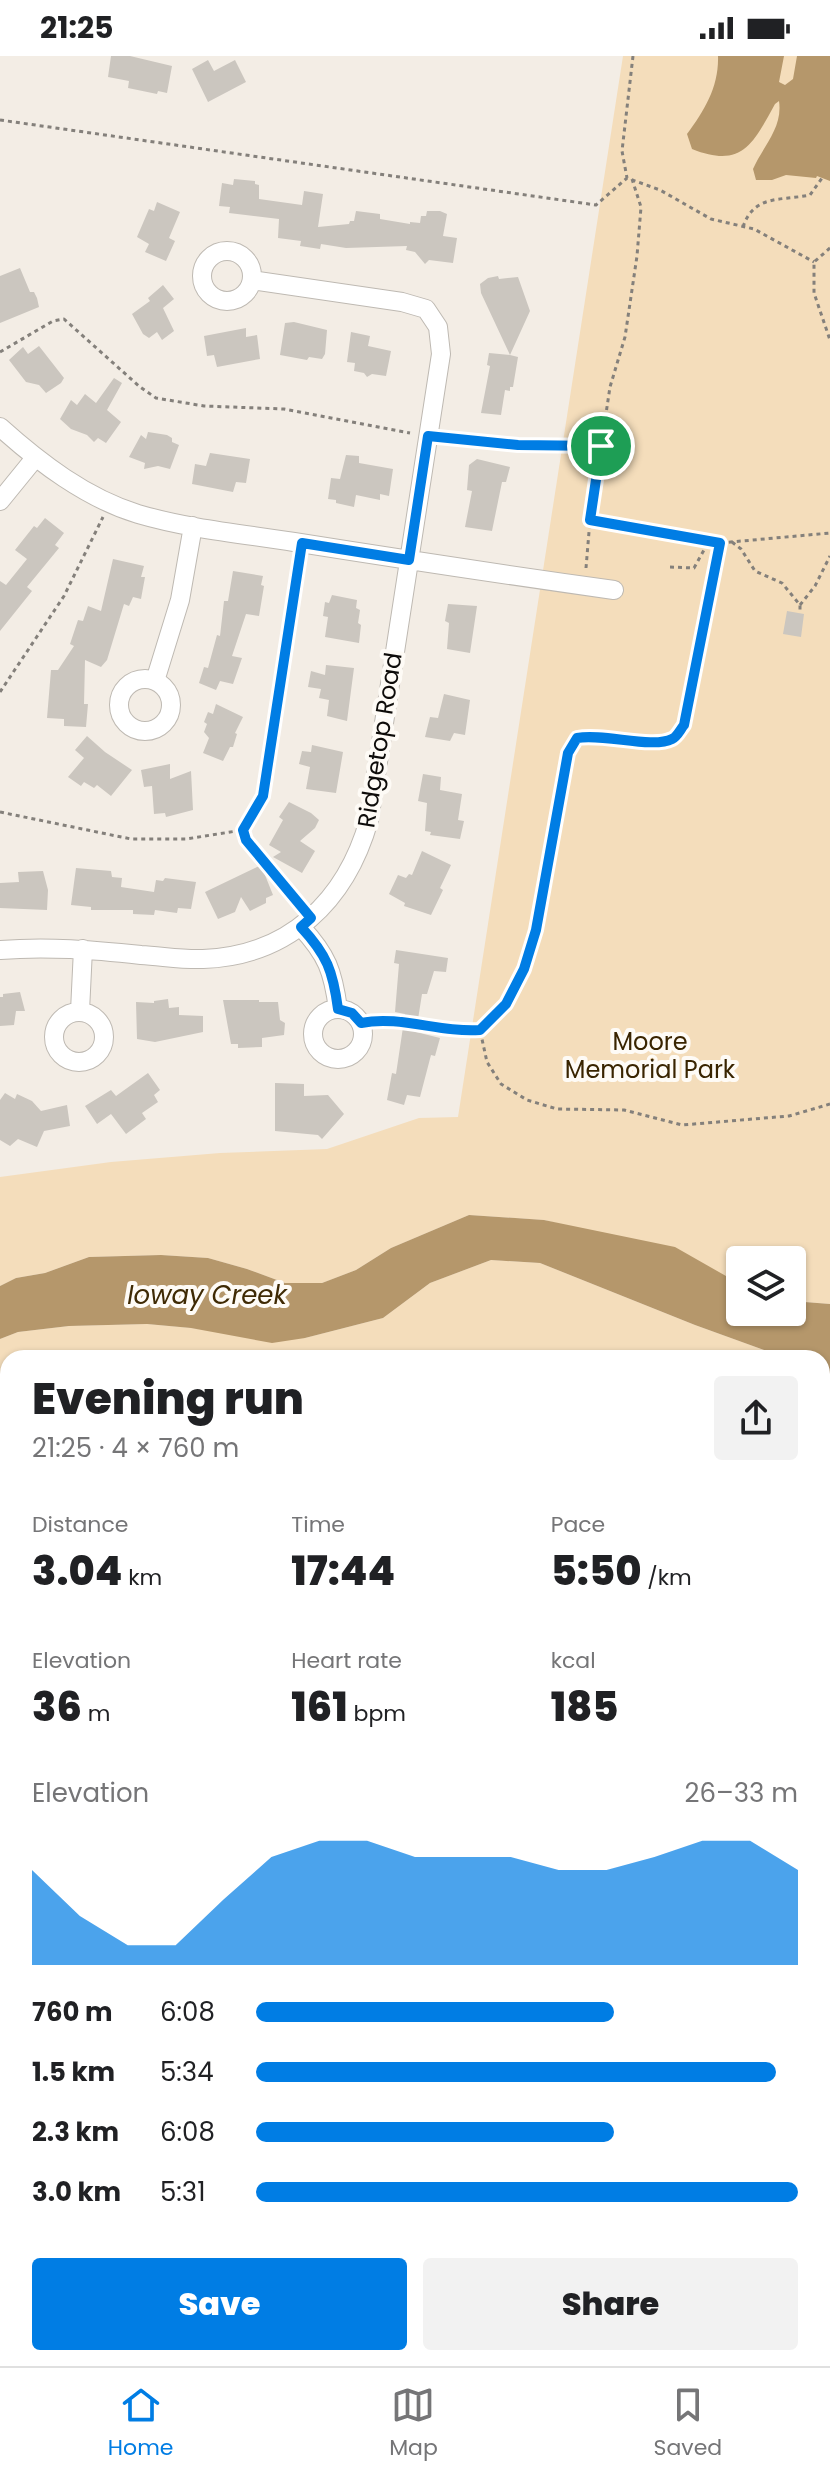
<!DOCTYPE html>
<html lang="en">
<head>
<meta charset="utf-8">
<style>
  :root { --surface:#fff; --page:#f2f2f2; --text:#202124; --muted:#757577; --line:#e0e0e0; --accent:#007de4 }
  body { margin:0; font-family:Poppins,sans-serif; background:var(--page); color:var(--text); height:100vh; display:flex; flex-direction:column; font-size:30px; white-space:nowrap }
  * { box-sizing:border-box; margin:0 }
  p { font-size:26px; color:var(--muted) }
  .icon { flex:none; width:44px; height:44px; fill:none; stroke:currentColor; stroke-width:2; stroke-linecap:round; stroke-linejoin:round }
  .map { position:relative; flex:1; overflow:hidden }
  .panel { position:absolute; left:0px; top:1294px; width:830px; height:1016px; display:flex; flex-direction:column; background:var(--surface); border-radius:24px 24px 0 0; box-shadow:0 2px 6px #0004 }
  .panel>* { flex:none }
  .controls { position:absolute; left:726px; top:1190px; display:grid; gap:16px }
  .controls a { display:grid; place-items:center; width:80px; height:80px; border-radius:8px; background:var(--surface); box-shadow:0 2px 6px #0004; font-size:40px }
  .pin { position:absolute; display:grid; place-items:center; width:68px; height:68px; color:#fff; margin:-34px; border:4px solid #fff; border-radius:50%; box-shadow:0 2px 8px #0007 }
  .round { display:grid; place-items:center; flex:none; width:84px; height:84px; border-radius:8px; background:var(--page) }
  .head { display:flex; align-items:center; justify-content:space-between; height:136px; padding:0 32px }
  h1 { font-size:44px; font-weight:800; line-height:60px }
  .stats { display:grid; grid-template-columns:repeat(3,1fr); gap:12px; height:136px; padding:8px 32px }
  .stats div { display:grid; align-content:center }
  .stats b { font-size:40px; font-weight:800 }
  .stats small { font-size:22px; font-weight:400 }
  .stats p { font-size:22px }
  .chart { height:224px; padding:16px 32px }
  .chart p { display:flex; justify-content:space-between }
  .chart svg { width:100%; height:144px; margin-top:8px; fill:var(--accent); opacity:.7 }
  .action { display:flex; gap:16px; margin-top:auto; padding:16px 32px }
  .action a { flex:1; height:92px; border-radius:8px; background:var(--accent); color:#fff; font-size:32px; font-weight:800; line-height:92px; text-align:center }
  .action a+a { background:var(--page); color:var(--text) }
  ul { padding:0 32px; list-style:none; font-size:26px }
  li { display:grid; grid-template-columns:128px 96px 1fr; align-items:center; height:60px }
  li i { height:20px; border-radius:10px; background:var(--accent) }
  .status { display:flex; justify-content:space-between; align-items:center; height:56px; padding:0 40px; background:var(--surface); direction:ltr }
  .status svg { height:22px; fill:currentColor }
  .tabs { display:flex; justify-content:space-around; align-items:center; height:112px; border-top:2px solid var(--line); background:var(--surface); font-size:22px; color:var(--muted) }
  .tabs a { display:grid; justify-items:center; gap:4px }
  .tabs .selected { color:var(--accent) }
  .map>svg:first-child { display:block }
  .built { fill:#e9dfd1 }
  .green { fill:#f4ddbb }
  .water { fill:#b5976b }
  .building { fill:#cbc6bf }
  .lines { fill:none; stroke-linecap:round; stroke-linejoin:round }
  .street-casing { stroke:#beb9b2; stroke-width:20 }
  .path { stroke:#84807b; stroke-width:3; stroke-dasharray:4 4; stroke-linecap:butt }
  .street { stroke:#fff; stroke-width:18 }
  .route-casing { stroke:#fff; stroke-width:16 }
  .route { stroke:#007de4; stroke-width:10 }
  .labels { text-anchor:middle; stroke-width:8; stroke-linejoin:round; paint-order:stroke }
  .street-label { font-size:24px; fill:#0e0c0a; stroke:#fefbf6 }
  .park-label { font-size:24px; fill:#392400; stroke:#fefbf6 }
  .water-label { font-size:26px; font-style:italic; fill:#3f2a04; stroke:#fefbf6 }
</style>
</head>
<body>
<div class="status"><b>21:25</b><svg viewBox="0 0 49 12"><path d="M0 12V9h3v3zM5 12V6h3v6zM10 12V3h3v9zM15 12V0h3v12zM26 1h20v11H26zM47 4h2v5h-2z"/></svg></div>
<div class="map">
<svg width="830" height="2310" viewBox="0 0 830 2310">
  <rect width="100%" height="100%" fill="#f3ede5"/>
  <path class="built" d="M822 1731 830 2310H0V1753L8 1755V2302H822Z"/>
  <path class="green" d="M623 0H830V1248L792 1245V1204H740V1228L606 1179 544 1164 469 1159 391 1192 356 1214 322 1227H285L247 1213 208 1202 161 1199 89 1201 45 1217 16 1222 0 1230V1121L111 1106 220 1097 327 1093 419 1062 458 1061Z
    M491 1204 540 1207 695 1269 786 1302H8V1755L0 1753V1283L18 1276 69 1270 147 1268 305 1282 383 1262 430 1227Z
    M822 1315 830 1318V2310H398L491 2302H822Z"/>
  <path class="water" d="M718 0H784L779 26 785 29 793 23 797 0H830V125L817 120 816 122 786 119 772 124H756L753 113C763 90 783 72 779 45L775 48C753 88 742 113 692 93L687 78C705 54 719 30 718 0Z
    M469 1159 544 1164 675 1191 740 1228V1256H792V1245L830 1248V1318L822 1315V1302H786L695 1269 540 1207 491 1204 430 1227 383 1262 305 1282 272 1287 191 1272 147 1268 69 1270 18 1276 0 1283V1230L16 1222 45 1217 89 1201 161 1199 208 1202 247 1213 285 1227H322L356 1214 391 1192Z"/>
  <path class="building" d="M111 0H130L172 10 167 37 158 35 157 38 128 32 129 25 108 21Z
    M208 4 214 15 235 4 246 26 208 46 192 13Z
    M234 123 255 125V128L259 129V143L302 149 304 135 323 138 318 171 349 168 350 165H354L356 155 380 158V163L410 168V166L420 167 421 160H426L427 155H440L447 158 443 180 457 182 453 207 429 204 425 208 415 196 406 194 407 190 346 192 321 188 320 193 300 190 301 185 278 182 279 163 229 157 230 151 219 150 222 127 233 129Z
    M157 146 180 156 169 182 175 185 166 205 145 196 149 188 137 181 149 153 154 155Z
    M20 212 30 236H34L37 242 39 251 0 267V220Z
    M498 220 499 223 518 221 530 255 510 299 518 301 513 331H510V335L505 334 501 359 481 357 490 310 487 309 489 297 510 299 481 237 480 228 488 222Z
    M163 229 174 243 163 252 174 275 162 284 157 276 149 282 143 278 132 258 150 245 148 242Z
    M294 266 327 274 325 298 322 303 309 301 307 304 280 299 285 267Z
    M246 272V281L257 279 260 303 217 311 214 299 207 300 204 280Z
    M351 276 370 280 368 290 391 295 386 320 372 318 367 321 364 317 354 315 355 307 347 306Z
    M39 290 64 322 61 327 46 337 39 329 26 326 9 304 23 291 28 298Z
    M114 322 122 327 107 354 121 366 106 387 98 382 94 386 87 379 71 373 60 363 71 344 77 349 85 338 96 347Z
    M148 376 167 379 172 382V386L179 389 170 413 158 410 144 413 145 407 129 401 141 379 146 383Z
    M210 397 250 403 246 427 236 426 233 436 192 428 195 408 206 410Z
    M346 399 359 400V407L393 413 389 440 380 438V444L356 439 354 451 336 447V444L328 443 331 422 340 423Z
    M477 403 510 411 506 426H502L492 475 465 471 472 435 467 434 469 409Z
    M45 462 64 477 55 489 59 492 27 531 32 535 0 575V525L6 529 27 503 15 494 34 470 37 472Z
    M113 503 144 510 141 521H145L141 543 133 541 129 550 124 548 107 604 101 611 85 604 84 648H88L86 671 64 670V663L47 662 51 614H58L74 590 70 588 78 564 83 565 88 550 101 555Z
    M233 515 263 520 261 529 264 530 259 560 246 558 232 600 242 602 233 628 220 625 216 634 199 627 204 611 208 612 217 579 220 580 224 545H228Z
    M332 539 357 544 356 552 360 554 358 567 361 569 359 587 325 581 328 561 323 560 325 546 329 547Z
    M448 548 477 550 470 597 447 593 449 567 445 565Z
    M787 555 804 558 801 581 783 578Z
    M326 609 354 612 347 665 327 660 329 644 319 642 321 633 308 631 311 615 325 619Z
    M444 638 470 644 465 679 454 677 450 685 425 681 430 661 438 662Z
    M216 648 243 661 235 677 237 678 233 691H230L223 705 203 697 209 682 204 676 207 668 204 666 208 656 213 658Z
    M87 680 105 696 132 714 111 740 97 729 94 732 84 726 81 730 68 721 84 702 75 694Z
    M312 689 343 696 336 737 306 733 310 711 299 708 302 695 311 696Z
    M170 708V723L191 715 193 754 166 761 165 757 154 758 152 730 144 731 141 714Z
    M423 718 441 721 440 734 462 738 458 764 464 765 460 783 430 779 431 776 425 775 427 747 418 745Z
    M289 746 311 757 319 764 315 772 300 785 315 795 302 817 273 801 281 796 269 789 283 764 279 761Z
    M422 795 451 809 440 832 443 834 431 859 404 850 405 847 389 838 398 819 406 822 409 818 412 819Z
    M261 809 273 839 266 842V847L250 855 241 841 235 856 218 863 205 836Z
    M76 812 111 815 112 821 122 822 121 831 154 836 156 824 163 825 165 822 196 826 191 853 178 852 177 857 155 854 154 859 133 858V854H91V851L71 849Z
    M43 815 48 834 47 854 0 852V827L19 826 18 816Z
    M396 894 448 902 446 916 434 915 427 938H422L416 976 440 982 435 1000 431 999 420 1041 407 1039 404 1049 387 1044 392 1017 396 1018 405 958 395 956 399 908 394 907Z
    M20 936 25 955H16L14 969 0 970V941H3V938Z
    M168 943 169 952 179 951V959L203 960V976L155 986 137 983 136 946 154 947V945Z
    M223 944H259V946H278L280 964 285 967 284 979 262 982V991L238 992V988H231Z
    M148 1017 160 1034 154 1039 158 1046 142 1057 146 1063 126 1078 111 1058 97 1068 85 1050 111 1034 116 1040Z
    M275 1027 304 1028V1040L328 1039 344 1058 322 1083 318 1079 275 1075Z
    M5 1037 15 1043 17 1038 32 1045 41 1055 67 1049 70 1070 44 1075 37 1091 18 1083 10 1090 0 1084V1044Z"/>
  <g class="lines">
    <defs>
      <path id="street" d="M202 220a25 25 0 1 1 50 0a25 25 0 1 1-50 0Z
        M0 371C40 407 86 442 138 458 189 473 243 478 294 486 401 503 507 519 614 534
        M0 445 35 402
        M119 649a26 26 0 1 1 52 0a26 26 0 1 1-52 0Z
        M155 625 180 544 193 470
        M301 871C327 899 333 915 338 953
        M0 894C47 890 94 894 141 899 161 900 183 904 203 903 289 900 346 845 369 764L441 298 438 271 426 253 402 246 252 224
        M313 978a25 25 0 1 1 50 0a25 25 0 1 1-50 0Z
        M80 955 83 893
        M54 981a25 25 0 1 1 50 0a25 25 0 1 1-50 0Z"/>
    </defs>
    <use href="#street" class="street-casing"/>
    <path class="path" d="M633 0 622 95 627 122 660 134 711 163 754 173 814 206
      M0 64 596 149 627 122
      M632 123 641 151 637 200 625 281 610 331 590 464 720 487 830 477
      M743 171C754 138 781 145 810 139L822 122
      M830 192 814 206V237L830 284
      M0 296 53 265 64 263 140 331 156 342 204 350 284 353 410 377
      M445 383 518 389 601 390
      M732 486 741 493 755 515 782 527 800 549V557
      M720 487 684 669C680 674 677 681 672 683 653 693 604 676 577 682L568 697 536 874 524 913 506 948 480 974 487 1006 501 1028 527 1044 557 1053 624 1054 682 1069 789 1060 830 1048
      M670 511 694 512 709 485
      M586 512 590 464
      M800 549 815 530 830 500
      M0 636 64 540 103 461
      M0 756 131 783H186L243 774 263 740 299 503
      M243 774 246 784 301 850
      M361 967C400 959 440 976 480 974
      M0 1376 8 1375
      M0 1737 8 1739
      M822 2246 830 2238
      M712 2302 739 2310
      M764 2302 768 2310
      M652 2310 670 2302
      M797 2310 803 2302"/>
    <use href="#street" class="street"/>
  </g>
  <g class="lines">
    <defs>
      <path id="route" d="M428 380 518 389 601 390 590 464 720 487 684 669C680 674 677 681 672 683 652 693 604 677 577 682L568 697 536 874 524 913 506 948 480 974C440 977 400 959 361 967L352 957 338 953C333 915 327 899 301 871L311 862 246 784 243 774 263 740 302 487 409 504Z"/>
    </defs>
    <use href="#route" class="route-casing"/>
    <use href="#route" class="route"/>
  </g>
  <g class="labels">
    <g class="street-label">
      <text transform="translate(380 684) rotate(-81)" y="8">Ridgetop Road</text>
    </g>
    <g class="park-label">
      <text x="650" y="994">Moore<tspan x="650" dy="28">Memorial Park</tspan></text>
    </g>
    <g class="water-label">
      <text x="207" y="1248">Ioway Creek</text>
    </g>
  </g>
</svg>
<div class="controls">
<a><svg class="icon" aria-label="layers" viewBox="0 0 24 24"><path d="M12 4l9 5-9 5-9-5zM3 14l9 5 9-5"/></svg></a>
</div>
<div class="pin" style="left:601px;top:390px;background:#1e9e55"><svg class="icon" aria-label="arrive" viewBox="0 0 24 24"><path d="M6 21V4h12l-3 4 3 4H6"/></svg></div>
<section class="panel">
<div class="head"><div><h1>Evening run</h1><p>21:25 · 4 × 760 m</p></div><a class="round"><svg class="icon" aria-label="share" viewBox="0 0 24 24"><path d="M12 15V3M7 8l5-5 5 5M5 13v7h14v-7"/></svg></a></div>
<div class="stats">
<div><p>Distance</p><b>3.04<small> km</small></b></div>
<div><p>Time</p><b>17:44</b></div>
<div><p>Pace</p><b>5:50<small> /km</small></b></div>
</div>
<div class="stats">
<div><p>Elevation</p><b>36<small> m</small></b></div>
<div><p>Heart rate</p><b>161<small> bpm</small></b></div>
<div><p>kcal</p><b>185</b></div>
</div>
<div class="chart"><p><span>Elevation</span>26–33 m</p>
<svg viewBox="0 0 160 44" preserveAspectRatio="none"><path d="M0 44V15L10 29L20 38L30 38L40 24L50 11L60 6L70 6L80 11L90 11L100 11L110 15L120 15L130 11L140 6L150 6L160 15V44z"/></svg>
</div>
<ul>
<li><b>760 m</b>6:08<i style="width:66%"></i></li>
<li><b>1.5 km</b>5:34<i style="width:96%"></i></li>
<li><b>2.3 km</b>6:08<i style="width:66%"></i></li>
<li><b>3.0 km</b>5:31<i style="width:100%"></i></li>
</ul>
<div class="action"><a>Save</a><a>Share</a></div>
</section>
</div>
<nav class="tabs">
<a class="selected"><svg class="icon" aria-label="home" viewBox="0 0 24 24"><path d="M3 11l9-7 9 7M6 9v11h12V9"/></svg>Home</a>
<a><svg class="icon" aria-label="map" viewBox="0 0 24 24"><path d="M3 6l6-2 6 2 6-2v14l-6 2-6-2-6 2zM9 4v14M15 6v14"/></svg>Map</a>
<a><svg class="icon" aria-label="saved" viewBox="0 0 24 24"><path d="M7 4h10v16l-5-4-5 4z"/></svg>Saved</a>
</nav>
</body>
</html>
